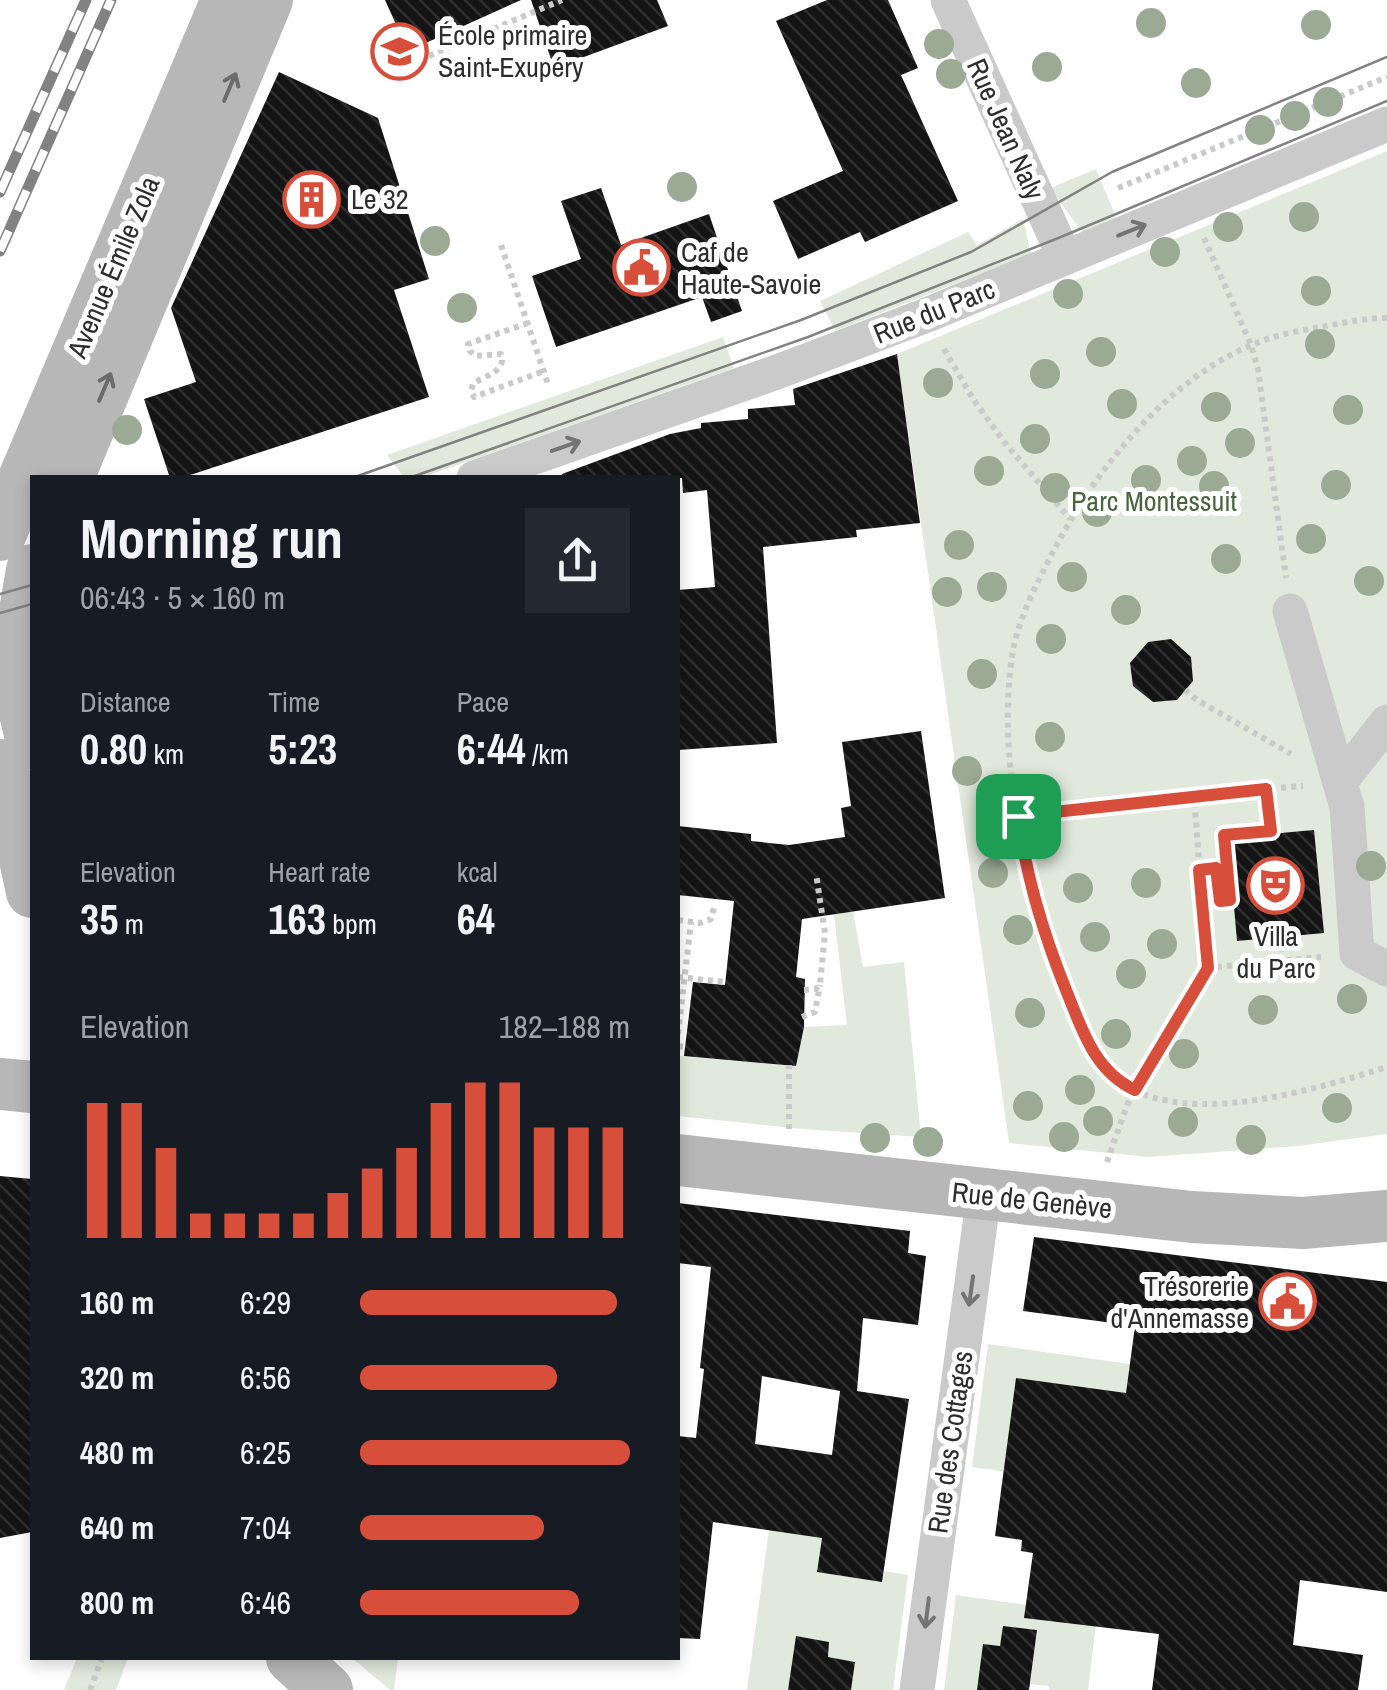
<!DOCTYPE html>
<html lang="en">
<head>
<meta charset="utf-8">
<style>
  :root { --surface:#171b24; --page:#242831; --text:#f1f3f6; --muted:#9ea1a6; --accent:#d74e3b }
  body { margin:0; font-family:"Archivo Narrow",sans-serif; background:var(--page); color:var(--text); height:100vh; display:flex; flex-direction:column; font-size:38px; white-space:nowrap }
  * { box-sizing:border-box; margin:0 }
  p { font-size:32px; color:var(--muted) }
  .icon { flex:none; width:55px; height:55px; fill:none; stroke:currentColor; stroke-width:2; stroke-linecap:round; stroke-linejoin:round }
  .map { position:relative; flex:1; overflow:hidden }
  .drawer { position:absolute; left:30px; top:475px; width:650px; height:1185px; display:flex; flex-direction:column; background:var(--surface); border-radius:0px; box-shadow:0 5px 15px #0003 }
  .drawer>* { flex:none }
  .pin { position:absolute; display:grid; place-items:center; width:85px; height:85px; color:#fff; margin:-42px; border-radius:20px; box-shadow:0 5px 15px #0006 }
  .round { display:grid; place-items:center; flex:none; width:105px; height:105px; border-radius:0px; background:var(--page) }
  .headline { display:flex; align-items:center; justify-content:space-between; height:170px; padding:0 50px }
  h1 { font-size:55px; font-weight:700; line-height:75px }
  .metrics { display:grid; grid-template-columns:repeat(3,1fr); gap:15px; height:170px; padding:10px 50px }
  .metrics div { display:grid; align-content:center }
  .metrics b { font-size:42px; font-weight:700 }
  .metrics small { font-size:28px; font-weight:400 }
  .metrics p { font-size:28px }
  .chart { height:280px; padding:20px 50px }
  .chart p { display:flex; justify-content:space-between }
  .chart svg { width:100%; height:180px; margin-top:10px; stroke:var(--accent); stroke-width:6 }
  ul { padding:0 50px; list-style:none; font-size:32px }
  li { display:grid; grid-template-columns:160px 120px 1fr; align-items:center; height:75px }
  li i { height:25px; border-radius:12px; background:var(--accent) }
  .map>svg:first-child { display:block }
  .green { fill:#e0e9db }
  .building { fill:url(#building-back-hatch); fill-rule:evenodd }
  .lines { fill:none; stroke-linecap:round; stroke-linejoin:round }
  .path { stroke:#cacaca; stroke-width:6; stroke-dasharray:5 5; stroke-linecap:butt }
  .street { stroke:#cacaca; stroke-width:35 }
  .secondary { stroke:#b7b7b7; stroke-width:52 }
  .tram { stroke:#828282; stroke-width:2.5 }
  .rail-casing { stroke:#828282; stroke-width:11 }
  .rail { stroke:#fff; stroke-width:8; stroke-dasharray:22; stroke-linecap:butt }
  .tree { fill:#9aaa95 }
  .oneway { stroke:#6b6b6b }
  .oneway2 { stroke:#747474 }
  .route-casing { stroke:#fff; stroke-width:20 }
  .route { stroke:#d74e3b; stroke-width:12 }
  .labels { text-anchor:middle; stroke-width:10; stroke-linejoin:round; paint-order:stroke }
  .poi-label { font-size:28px; fill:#2d2d2d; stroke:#fff; text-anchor:start }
  .street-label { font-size:28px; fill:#2d2d2d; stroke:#fff }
  .park-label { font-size:28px; fill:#48653e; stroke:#fff }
</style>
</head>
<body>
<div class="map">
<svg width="1387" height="1690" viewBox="0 0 1387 1690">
  <defs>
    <pattern id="building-back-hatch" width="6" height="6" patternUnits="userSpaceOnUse" patternTransform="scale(2.5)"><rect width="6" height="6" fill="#141414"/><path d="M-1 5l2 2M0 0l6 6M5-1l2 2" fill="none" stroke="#2e2e2e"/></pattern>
  </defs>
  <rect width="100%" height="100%" fill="#fff"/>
  <path class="green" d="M1387 151V1134L1298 1146 1149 1157 1009 1143 897 354Z
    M1096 169 1116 217 1082 232 1050 188Z
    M1023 219 1031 254 835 331 820 301 968 232 977 245Z
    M723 337 734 368 423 477H404L387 455Z
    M831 890 853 911 863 967 904 962 921 1137 802 1129 678 1116V1056L796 1066 804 1027 847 1025Z
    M988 1344 1130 1364 1114 1487 972 1467Z
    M825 1511 817 1572 882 1581 884 1571 908 1575 893 1690H851L855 1662 828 1657 829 1642 797 1636 788 1690H747L769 1530Z
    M956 1595 1097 1615 1088 1690H1049V1686L1030 1684 1037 1630 1004 1626 1000 1646 983 1644 977 1690H944Z
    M77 1658H128L116 1690H64Z
    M352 1658H398L394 1690H390Z"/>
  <path class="building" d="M385 0H521L408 51Z
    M531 0H657L668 26 554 68Z
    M827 0H888L918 68 901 75 958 201 865 242 860 232 798 259 773 201 843 171 776 21Z
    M279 72 378 118 429 279 394 290 429 397 181 478H170L144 399 196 382 171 308Z
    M601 188 621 245 709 214 742 311 711 322 702 297 556 347 532 276 581 259 561 201Z
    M897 354 920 523 856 530 857 537 763 547 777 743 678 750V590L715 587 707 490 683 493 682 478H563L562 474 670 434 701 428V423L748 419V409L795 405 793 389Z
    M1171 639 1191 657 1193 681 1177 700 1153 702 1133 686 1130 663 1148 642Z
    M921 731 945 898 802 919 796 977 805 979 804 1027 796 1066 684 1056 693 982 725 985 734 901 678 895V826L751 834V841L789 845 845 837 841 808 851 806 842 742Z
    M1314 830 1324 933 1237 941 1228 838Z
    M0 1176 32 1179V1532L0 1538Z
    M678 1203 910 1231 908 1253 926 1256 918 1325 863 1318 857 1391 909 1399 882 1582 817 1572 822 1538 713 1522 700 1639 678 1638V1436L696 1438 704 1369 700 1368 711 1267 678 1263ZM762 1376 840 1391 832 1455 755 1444Z
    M1034 1237 1387 1282V1592L1300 1580 1293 1645 1363 1655 1358 1690H1152L1159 1634 1024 1618 1033 1553 1021 1551 1022 1540 995 1536 1016 1378 1126 1393 1135 1326 1023 1311Z
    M1003 1626 1037 1630 1029 1690H977L983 1644 1000 1646Z
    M796 1636 829 1642 828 1657 855 1662 851 1690H788Z"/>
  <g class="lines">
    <path class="path" d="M429 56 562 0
      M1118 188 1387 77
      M1204 238 1251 345 1258 369 1286 578
      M501 245 549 387
      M1387 318C1367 318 1347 322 1327 326 1303 330 1277 334 1254 344 1166 380 1096 469 1053 552 1036 585 1018 619 1012 656 998 746 1021 877 1054 961 1070 999 1086 1061 1123 1084 1192 1128 1316 1089 1387 1067
      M528 323 468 344 470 351 475 356 501 354C507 372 485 375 473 384L471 390 474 397 544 371
      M944 349 973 399 1005 443 1070 519
      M1185 690 1197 700 1291 754
      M1266 789 1271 831
      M1018 816 1194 795
      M1199 870 1216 868 1219 901 1230 900 1224 835 1271 831V834
      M678 920 700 923 711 919 714 908
      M1280 937 1283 961
      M1207 968 1321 957
      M678 977 725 982
      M804 990 816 989 820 984 825 933 816 874
      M802 1017 815 1012 820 985
      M678 1034 691 922
      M678 1046 685 1047
      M789 1129V1065
      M1107 1162 1127 1105 1207 968 1194 795 1303 786
      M90 1690 102 1658"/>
    <path class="street" d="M948 0 1065 258
      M474 478 777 372 927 315 1387 124
      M1290 611 1347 807 1357 953 1387 969
      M1340 782 1387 722
      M917 1690 984 1194"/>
    <path class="secondary" d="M68 478 267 0
      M0 535 227 0
      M0 632 15 670 32 743
      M15 670 32 570
      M0 765 11 794 32 892
      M0 1084 32 1087
      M678 1160 1192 1217 1303 1223 1387 1216
      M292 1658 327 1690"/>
    <path class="tram" d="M352 478 801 320 971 252 1112 172 1387 57
      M409 478 808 337 1056 239 1387 101
      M0 594 32 585
      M0 613 32 604"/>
    <defs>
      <path id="rail" d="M0 192 86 0
        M0 251 111 0"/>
    </defs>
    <use href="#rail" class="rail-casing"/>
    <use href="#rail" class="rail"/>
  </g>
  <g class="tree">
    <circle cx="1151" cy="23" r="15"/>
    <circle cx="1316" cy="25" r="15"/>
    <circle cx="939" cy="44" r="15"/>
    <circle cx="1047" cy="67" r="15"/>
    <circle cx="951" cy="74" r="15"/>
    <circle cx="1196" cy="83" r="15"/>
    <circle cx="1328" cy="102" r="15"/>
    <circle cx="1295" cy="116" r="15"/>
    <circle cx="1260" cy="130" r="15"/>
    <circle cx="682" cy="187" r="15"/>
    <circle cx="1304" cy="217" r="15"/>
    <circle cx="1228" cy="227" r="15"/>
    <circle cx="435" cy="241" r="15"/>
    <circle cx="1165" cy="252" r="15"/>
    <circle cx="1316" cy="291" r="15"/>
    <circle cx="1068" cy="294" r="15"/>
    <circle cx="462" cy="308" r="15"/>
    <circle cx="1320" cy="344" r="15"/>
    <circle cx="1101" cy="352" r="15"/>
    <circle cx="1045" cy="374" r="15"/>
    <circle cx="938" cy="383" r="15"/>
    <circle cx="1122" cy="404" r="15"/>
    <circle cx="1216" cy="407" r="15"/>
    <circle cx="1348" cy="410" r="15"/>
    <circle cx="127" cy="430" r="15"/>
    <circle cx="1035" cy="439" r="15"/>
    <circle cx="1240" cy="443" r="15"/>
    <circle cx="1192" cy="461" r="15"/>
    <circle cx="989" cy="471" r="15"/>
    <circle cx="1146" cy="480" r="15"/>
    <circle cx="1336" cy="485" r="15"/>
    <circle cx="1214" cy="486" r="15"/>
    <circle cx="1055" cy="488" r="15"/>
    <circle cx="1097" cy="512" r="15"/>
    <circle cx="1311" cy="539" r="15"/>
    <circle cx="959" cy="545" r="15"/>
    <circle cx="1226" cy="559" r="15"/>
    <circle cx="1072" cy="577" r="15"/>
    <circle cx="1369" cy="581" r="15"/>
    <circle cx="992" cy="587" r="15"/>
    <circle cx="947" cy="592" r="15"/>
    <circle cx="1126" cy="610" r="15"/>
    <circle cx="1051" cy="639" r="15"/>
    <circle cx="982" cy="674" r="15"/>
    <circle cx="1050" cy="737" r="15"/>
    <circle cx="967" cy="771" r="15"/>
    <circle cx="1371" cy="866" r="15"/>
    <circle cx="993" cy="873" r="15"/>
    <circle cx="1146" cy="883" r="15"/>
    <circle cx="1078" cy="888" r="15"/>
    <circle cx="1018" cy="930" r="15"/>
    <circle cx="1095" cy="937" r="15"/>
    <circle cx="1162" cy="944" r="15"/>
    <circle cx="1131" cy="974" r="15"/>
    <circle cx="1352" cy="999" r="15"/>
    <circle cx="1263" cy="1010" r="15"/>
    <circle cx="1030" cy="1013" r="15"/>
    <circle cx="1116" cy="1034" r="15"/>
    <circle cx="1184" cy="1054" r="15"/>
    <circle cx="1080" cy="1090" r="15"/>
    <circle cx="1028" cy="1106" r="15"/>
    <circle cx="1337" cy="1108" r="15"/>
    <circle cx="1098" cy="1121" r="15"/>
    <circle cx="1183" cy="1122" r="15"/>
    <circle cx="1064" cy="1137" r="15"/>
    <circle cx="875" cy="1138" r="15"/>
    <circle cx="1251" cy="1140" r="15"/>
    <circle cx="928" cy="1142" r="15"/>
  </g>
  <defs><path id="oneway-shaft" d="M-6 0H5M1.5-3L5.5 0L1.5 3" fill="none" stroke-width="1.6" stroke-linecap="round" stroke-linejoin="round" transform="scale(2.5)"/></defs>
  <g class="oneway">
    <use href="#oneway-shaft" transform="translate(230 87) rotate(-67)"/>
    <use href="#oneway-shaft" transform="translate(105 387) rotate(-67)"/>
  </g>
  <g class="oneway2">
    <use href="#oneway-shaft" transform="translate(1132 230) rotate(-22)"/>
    <use href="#oneway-shaft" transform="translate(566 446) rotate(-19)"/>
    <use href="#oneway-shaft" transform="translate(971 1291) rotate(98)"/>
    <use href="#oneway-shaft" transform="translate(927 1613) rotate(97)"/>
  </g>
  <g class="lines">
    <defs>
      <path id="route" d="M1266 789 1271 831 1224 835 1230 900 1220 901 1216 868 1199 870 1208 968 1135 1090C1094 1071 1082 1029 1066 990 1043 933 1026 877 1018 816Z"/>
    </defs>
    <use href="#route" class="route-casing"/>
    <use href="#route" class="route"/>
  </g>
  <defs>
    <symbol id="school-ring" viewBox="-11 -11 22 22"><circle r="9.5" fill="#fff" stroke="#d74e3b" stroke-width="1.5"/><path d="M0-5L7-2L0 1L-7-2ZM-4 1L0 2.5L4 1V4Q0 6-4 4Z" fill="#d74e3b"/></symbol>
    <symbol id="building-ring" viewBox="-11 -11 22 22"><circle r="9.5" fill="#fff" stroke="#d74e3b" stroke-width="1.5"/><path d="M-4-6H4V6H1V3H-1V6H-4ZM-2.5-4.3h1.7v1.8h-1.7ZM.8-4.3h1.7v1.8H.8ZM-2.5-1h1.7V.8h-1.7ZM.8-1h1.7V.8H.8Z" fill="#d74e3b"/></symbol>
    <symbol id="civic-ring" viewBox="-11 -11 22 22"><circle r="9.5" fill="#fff" stroke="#d74e3b" stroke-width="1.5"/><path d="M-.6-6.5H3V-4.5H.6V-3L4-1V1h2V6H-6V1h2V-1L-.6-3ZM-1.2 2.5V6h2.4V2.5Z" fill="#d74e3b"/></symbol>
    <symbol id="theatre-ring" viewBox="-11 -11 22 22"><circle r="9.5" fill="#fff" stroke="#d74e3b" stroke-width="1.5"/><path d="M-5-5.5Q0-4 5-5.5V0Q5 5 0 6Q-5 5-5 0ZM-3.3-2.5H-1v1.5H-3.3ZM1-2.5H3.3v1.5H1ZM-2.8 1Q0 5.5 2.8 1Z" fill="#d74e3b"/></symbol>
  </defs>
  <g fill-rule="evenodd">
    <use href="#school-ring" x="368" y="20" width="63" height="63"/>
    <use href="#building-ring" x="280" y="168" width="63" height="63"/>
    <use href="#civic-ring" x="610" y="236" width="63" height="63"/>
    <use href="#theatre-ring" x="1244" y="854" width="63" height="63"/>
    <use href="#civic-ring" x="1256" y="1270" width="63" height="63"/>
  </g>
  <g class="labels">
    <g class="poi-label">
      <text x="438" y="45">École primaire<tspan x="438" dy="32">Saint-Exupéry</tspan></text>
      <text x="351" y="209">Le 32</text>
      <text x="681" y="262">Caf de<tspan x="681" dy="32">Haute-Savoie</tspan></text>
      <text x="1276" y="946" text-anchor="middle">Villa<tspan x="1276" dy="32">du Parc</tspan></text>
      <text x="1249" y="1296" text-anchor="end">Trésorerie<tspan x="1249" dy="32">d'Annemasse</tspan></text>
    </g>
    <g class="street-label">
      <text transform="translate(1006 129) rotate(66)" y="10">Rue Jean Naly</text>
      <text transform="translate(113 267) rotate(-67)" y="10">Avenue Émile Zola</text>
      <text transform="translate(934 311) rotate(-22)" y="10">Rue du Parc</text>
      <text transform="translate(1032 1200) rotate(6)" y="10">Rue de Genève</text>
      <text transform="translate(950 1442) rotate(-82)" y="10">Rue des Cottages</text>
    </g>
    <g class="park-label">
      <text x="1154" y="511">Parc Montessuit</text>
    </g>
  </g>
</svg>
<div class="pin" style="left:1018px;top:816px;background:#1e9e55"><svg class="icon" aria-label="arrive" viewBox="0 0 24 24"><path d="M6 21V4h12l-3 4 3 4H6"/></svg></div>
<section class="drawer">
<div class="headline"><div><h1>Morning run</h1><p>06:43 · 5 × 160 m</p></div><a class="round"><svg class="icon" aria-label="share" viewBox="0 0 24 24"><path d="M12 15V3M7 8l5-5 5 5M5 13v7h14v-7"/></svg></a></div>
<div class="metrics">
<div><p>Distance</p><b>0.80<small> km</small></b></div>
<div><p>Time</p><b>5:23</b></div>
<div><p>Pace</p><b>6:44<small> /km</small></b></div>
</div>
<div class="metrics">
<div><p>Elevation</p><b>35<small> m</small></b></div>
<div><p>Heart rate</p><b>163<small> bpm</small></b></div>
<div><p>kcal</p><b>64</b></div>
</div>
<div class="chart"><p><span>Elevation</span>182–188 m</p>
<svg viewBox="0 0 160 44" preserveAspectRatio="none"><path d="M5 44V11M15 44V11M25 44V22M35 44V38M45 44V38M55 44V38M65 44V38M75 44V33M85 44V27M95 44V22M105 44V11M115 44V6M125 44V6M135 44V17M145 44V17M155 44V17"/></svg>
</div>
<ul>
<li><b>160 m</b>6:29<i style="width:95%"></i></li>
<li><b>320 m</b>6:56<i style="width:73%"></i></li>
<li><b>480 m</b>6:25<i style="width:100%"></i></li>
<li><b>640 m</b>7:04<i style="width:68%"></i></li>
<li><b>800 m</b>6:46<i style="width:81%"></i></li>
</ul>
</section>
</div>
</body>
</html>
